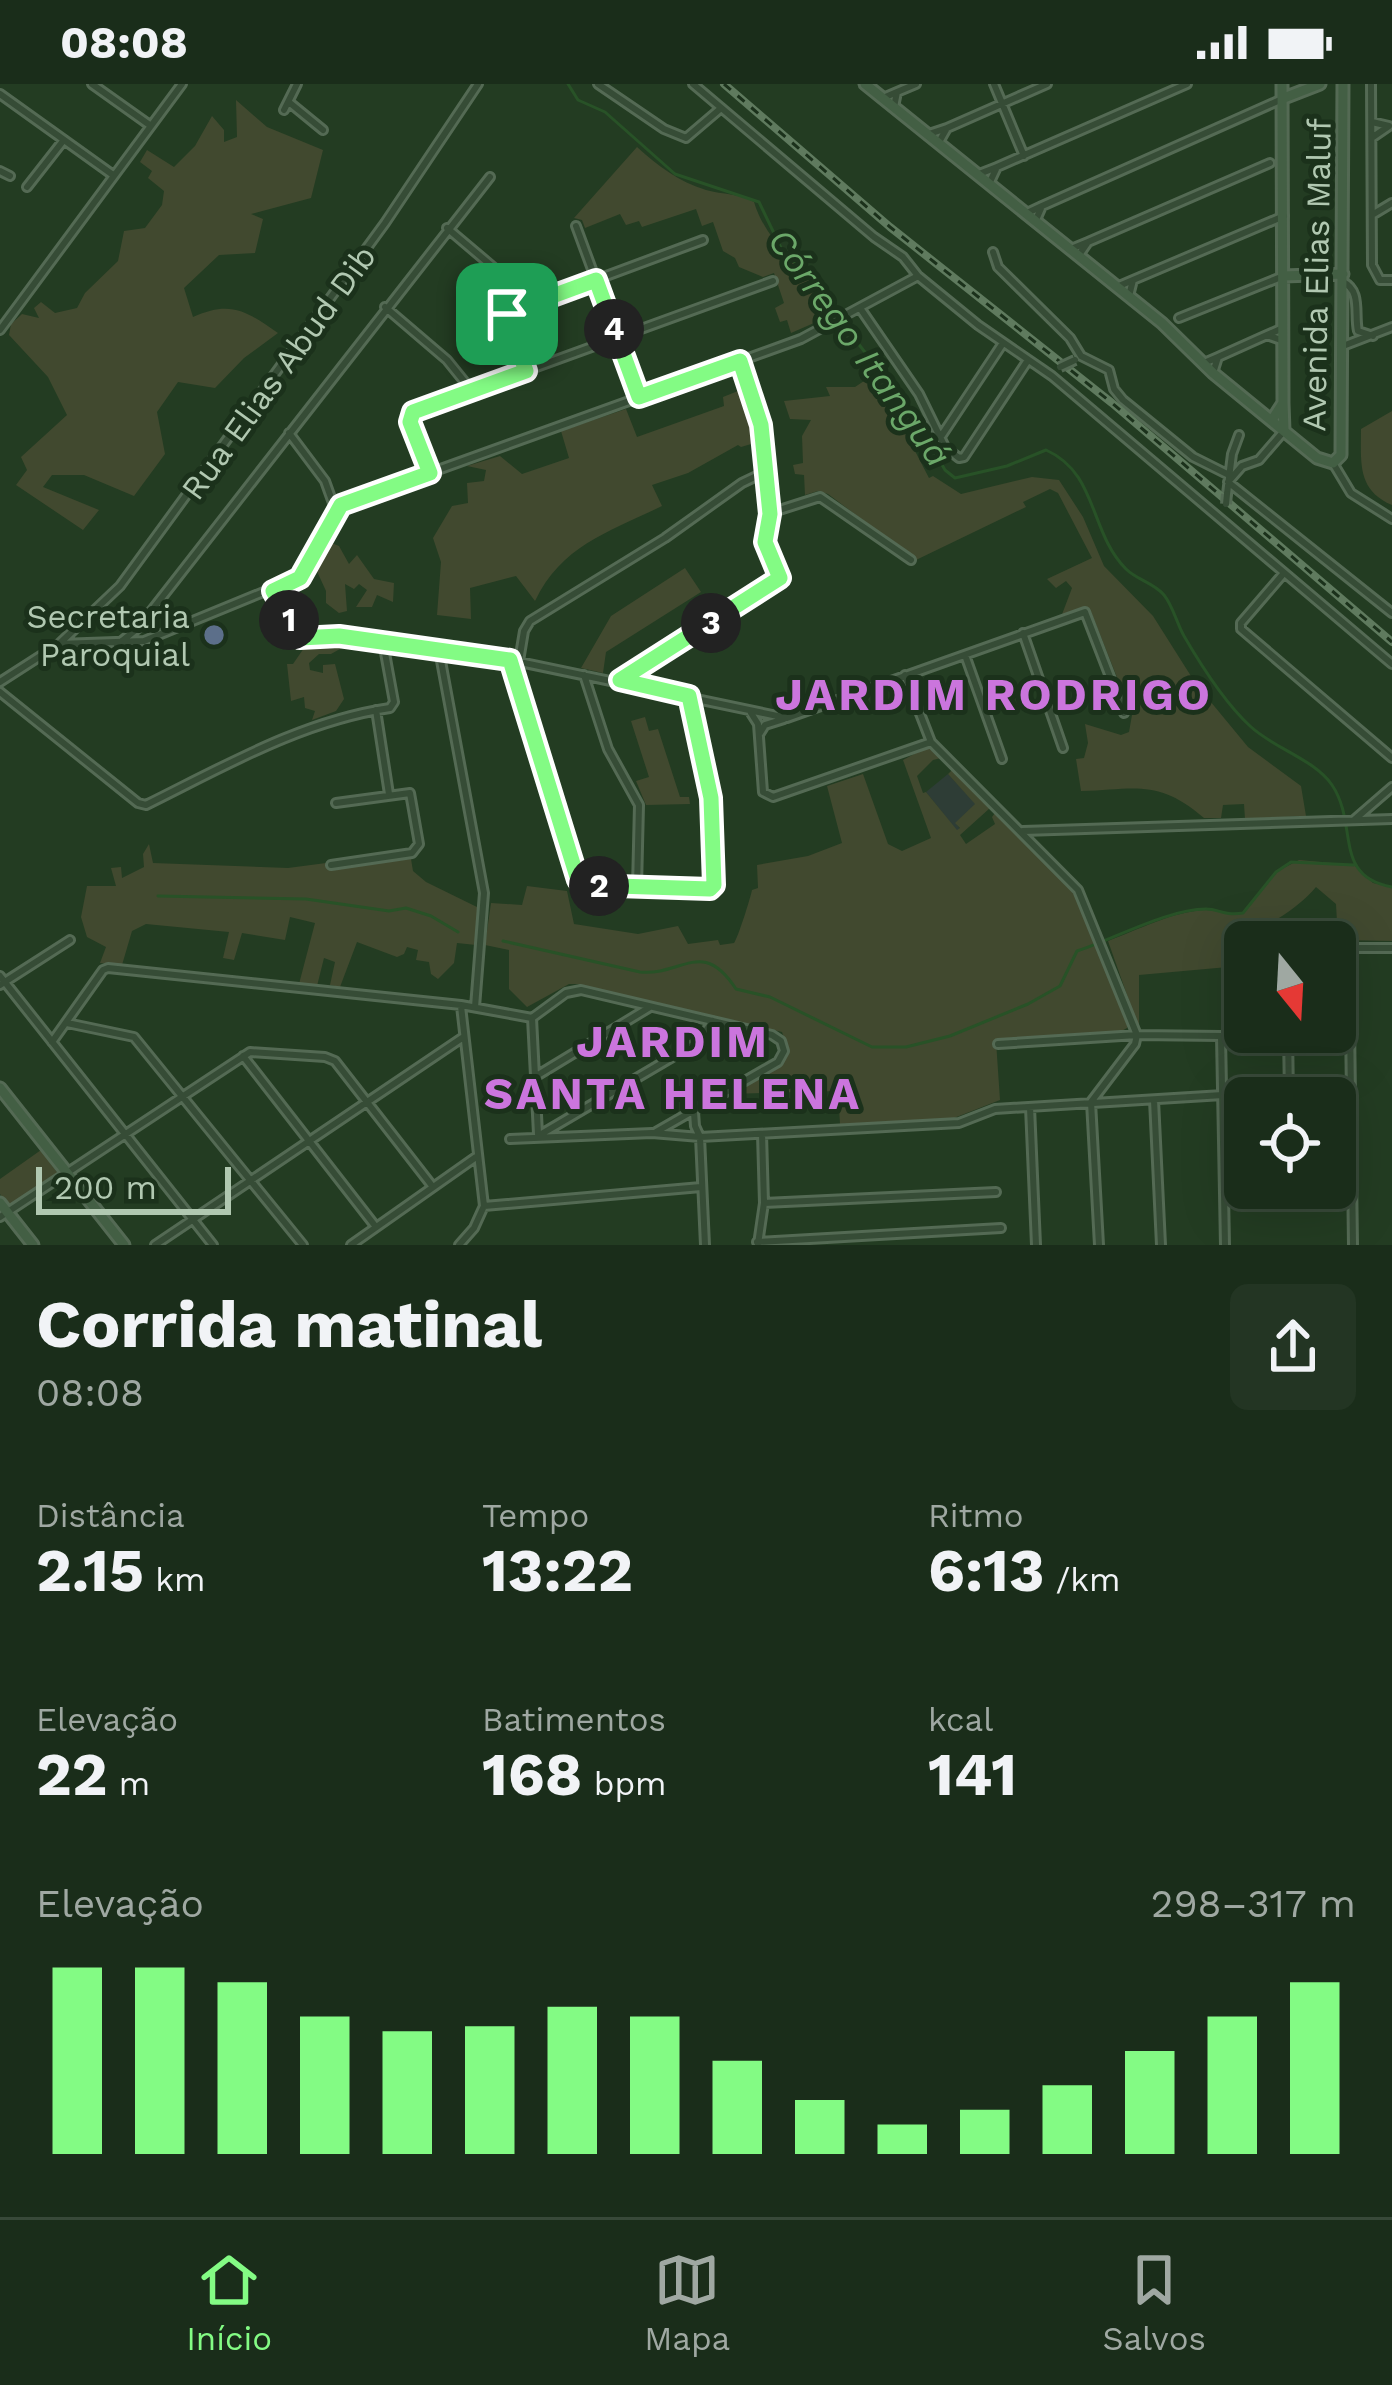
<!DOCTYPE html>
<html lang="pt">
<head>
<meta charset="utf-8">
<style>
  :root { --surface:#1a2d1a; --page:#233523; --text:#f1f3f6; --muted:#9fa8a2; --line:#384939; --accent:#83fb84 }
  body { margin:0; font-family:"Work Sans",sans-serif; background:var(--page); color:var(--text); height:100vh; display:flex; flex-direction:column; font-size:45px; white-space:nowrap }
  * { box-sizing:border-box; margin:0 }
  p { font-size:39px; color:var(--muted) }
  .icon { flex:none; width:66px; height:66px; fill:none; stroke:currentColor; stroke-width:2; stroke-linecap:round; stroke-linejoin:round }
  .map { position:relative; height:1161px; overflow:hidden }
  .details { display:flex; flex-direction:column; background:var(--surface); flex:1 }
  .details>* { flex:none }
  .needle { width:78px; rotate:162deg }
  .fabs { position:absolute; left:1224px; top:837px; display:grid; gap:24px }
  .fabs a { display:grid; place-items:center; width:132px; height:132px; border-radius:18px; background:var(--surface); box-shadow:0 12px 48px #0002,0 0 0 3px var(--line); font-size:60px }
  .scale { position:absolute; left:36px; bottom:30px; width:195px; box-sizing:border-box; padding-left:12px; border:6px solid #b1c8b1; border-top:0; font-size:33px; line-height:42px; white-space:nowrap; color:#b1c8b1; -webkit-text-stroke:9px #1b311b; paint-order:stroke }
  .pin { position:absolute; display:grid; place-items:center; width:102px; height:102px; color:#fff; margin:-51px; border-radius:24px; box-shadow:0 6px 18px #0006 }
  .km { position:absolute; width:60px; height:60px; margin:-30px; border-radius:50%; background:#222; color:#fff; font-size:33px; line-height:60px; text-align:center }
  .round { display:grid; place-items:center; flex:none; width:126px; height:126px; border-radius:18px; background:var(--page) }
  .overview { display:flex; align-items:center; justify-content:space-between; height:204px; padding:0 36px }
  h1 { font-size:66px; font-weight:700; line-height:90px }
  .figures { display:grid; grid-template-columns:repeat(3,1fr); gap:18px; height:204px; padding:12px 36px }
  .figures div { display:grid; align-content:center }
  .figures b { font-size:60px; font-weight:700 }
  .figures small { font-size:33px; font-weight:400 }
  .figures p { font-size:33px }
  .chart { height:336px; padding:24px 36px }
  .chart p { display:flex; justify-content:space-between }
  .chart svg { width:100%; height:216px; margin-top:12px; stroke:var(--accent); stroke-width:6 }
  .status { display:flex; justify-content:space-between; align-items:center; height:84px; padding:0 60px; background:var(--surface); direction:ltr }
  .status svg { height:33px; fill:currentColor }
  .menu { display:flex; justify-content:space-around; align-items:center; height:168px; border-top:3px solid var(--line); background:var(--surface); font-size:33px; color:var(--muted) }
  .menu a { display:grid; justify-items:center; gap:6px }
  .menu .selected { color:var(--accent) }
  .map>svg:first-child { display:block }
  .medical { fill:#2e3d36 }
  .green { fill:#41492f }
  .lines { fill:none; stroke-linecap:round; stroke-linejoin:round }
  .stream { stroke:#285227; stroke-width:3 }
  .street-casing { stroke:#546a54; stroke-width:12 }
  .secondary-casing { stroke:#546a54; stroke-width:15 }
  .street { stroke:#364c36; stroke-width:6 }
  .secondary { stroke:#435f44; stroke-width:9 }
  .rail-casing { stroke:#5f7a5e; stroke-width:8 }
  .rail { stroke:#1b311b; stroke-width:3; stroke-dasharray:9; stroke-linecap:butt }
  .street-bridge-casing { stroke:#546a54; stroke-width:12; stroke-linecap:butt }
  .street-bridge { stroke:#364c36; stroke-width:6 }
  .route-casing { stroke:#fff; stroke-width:24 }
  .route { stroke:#83fb84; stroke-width:15 }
  .service-dot { fill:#5c6f8a; stroke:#1b311b; stroke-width:4.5 }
  .labels { text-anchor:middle; stroke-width:10; stroke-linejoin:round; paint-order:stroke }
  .street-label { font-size:33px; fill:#b1c8b1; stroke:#1b311b }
  .poi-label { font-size:33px; fill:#b1c8b1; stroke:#1b311b; text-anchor:end }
  .water-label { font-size:36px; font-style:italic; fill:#6ba869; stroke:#1b311b }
  .district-label { font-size:45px; font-weight:bold; letter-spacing:3px; fill:#cb75dd; stroke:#1b311b }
</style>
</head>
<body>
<div class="status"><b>08:08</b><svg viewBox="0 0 49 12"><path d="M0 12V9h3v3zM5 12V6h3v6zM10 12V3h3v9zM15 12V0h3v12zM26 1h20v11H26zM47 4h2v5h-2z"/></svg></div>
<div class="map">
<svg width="1392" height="1161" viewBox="0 0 1392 1161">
  <rect width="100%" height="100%" fill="#233c22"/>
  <path class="medical" d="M948 690 976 720 956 739 960 745 957 747 926 708Z"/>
  <path class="green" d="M236 16 267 43 323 66 311 114 251 130 263 135 255 169 219 171 184 204 193 233C231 216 246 227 278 249L244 274 215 304 178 298 157 328 165 370 134 412 84 391H52L43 403 99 426 83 446 16 401 27 386 21 373 67 331 48 293 9 251 11 240 22 230 39 234 34 224 41 218 55 229 77 224 85 209 118 177 124 147 145 144 162 121 164 107 148 94 152 87 140 78 147 66 174 83 195 62 212 32 224 46V58L237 53Z
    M637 63C657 81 679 98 706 106 723 111 739 109 754 118 767 162 811 191 837 229L791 249 787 236 780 238 775 224 784 219 774 189 763 193 739 183 735 174 723 167 713 138 702 142 696 125 642 143 639 137 626 141 620 130 585 144 582 136 574 134Z
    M738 281 758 358 741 363 738 361 688 389 652 401 662 422C609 448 562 461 535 517L516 492 470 504 471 535 437 531 441 478 433 454 452 422 468 419 467 399 484 397 486 386 467 382 500 372 522 390 569 374 561 347 626 325 637 353 724 322 723 313 738 307 731 283Z
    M870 293 889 317 929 394 933 392 961 410 1032 393 1059 396 1083 433 1104 482 1153 532 1196 600 1248 663 1301 702 1306 732 1245 735 1244 720 1223 721 1221 734H1204C1159 695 1137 705 1081 707L1076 675 1084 674 1088 659 1085 640 1121 651 1129 648 1132 631 1091 528 1083 525 1061 533 1072 504 1066 497 1056 504 1047 495 1092 474 1058 409 1050 405 1023 418 1026 423 916 476 828 410 818 407 805 411 804 391 795 390 793 381 803 379 802 352 811 336 790 335 784 317 830 312 826 303H855Z
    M1392 327V421C1357 406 1361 379 1361 345Z
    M329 458 339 462 349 480 357 471 374 495 394 499 393 518 377 511 372 523H356L367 506 359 500 354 505 345 500 347 527 339 529 326 519V507L315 483Z
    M685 484 701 508 606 568 603 589 581 584 611 532Z
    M329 556H343L347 561 331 570H319L309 579 310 586 323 589V581L335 580 344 615 336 627 312 636 315 627 305 624 304 613 291 617 287 580H293L304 564Z
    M645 633 649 647 658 645 680 713H689L690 720 646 721 636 697 649 693 631 637Z
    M927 663 941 674 933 676 917 692 923 709 926 708 957 746 960 744 955 739 975 720 948 690 953 685 990 724 960 751 966 760 995 740 992 733 995 729 1071 803 1099 860 1128 939 1127 944 1118 949 996 957 1000 1016 954 1034 840 1040 838 1007 728 1010C756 995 797 986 782 948L578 900H569L527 923 509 905V866L485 861 491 819 522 821 527 802 567 807 574 840 638 850 678 842 688 860 718 856 720 861 734 859C738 854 751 812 752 806L758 804 757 781 808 772 842 759 827 702 863 690 888 760 902 767 931 754 903 676Z
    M149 760 153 779 288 784 326 779 328 785 411 775 413 787 426 798 479 824 476 861 457 859 454 879 438 895 431 890 429 878 416 876 418 866 407 863 404 870 397 873 357 858 340 903 330 901 335 878 324 874 317 902 299 900 315 839 290 833 285 856 242 849 234 876 223 874 229 848 146 840 132 847 122 881 100 879 106 863 87 853 81 833 87 802H116L111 784 121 783 122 794 144 783 143 770Z
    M1299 776 1354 781 1373 799 1392 803V857L1338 856 1336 820 1316 803C1299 824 1256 853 1229 851L1228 883 1139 891V945L1108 857C1138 846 1171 828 1204 826 1218 825 1225 832 1242 829L1276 788Z
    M41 1066 59 1091 10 1124 0 1110V1095Z"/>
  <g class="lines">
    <path class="stream" d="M568 0 578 16 605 28 675 90 759 118 783 168 824 204 857 258 913 330 945 386 955 394 1007 382 1046 366C1098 389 1089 448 1126 485 1137 496 1154 499 1164 511 1173 522 1177 540 1184 552 1202 583 1224 618 1250 642 1273 664 1314 675 1332 701 1359 741 1332 792 1392 803
      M158 812 306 815 389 827 406 824 431 832 458 848
      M503 857 640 888C683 892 702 853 736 905L770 913 872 963H906L950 952 1028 920 1060 902 1077 867C1114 855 1168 825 1206 825 1220 825 1223 832 1243 829L1276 788 1291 778 1354 781"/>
    <defs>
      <path id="street" d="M92 0 151 42
        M598 0 664 45 686 54 720 25
        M693 0 874 153 903 173 918 192 978 241 1052 292 1392 580
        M994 0 1024 72
        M1371 0 1372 181 1380 196H1392
        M897 8 916 0
        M0 10 113 91
        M883 14 897 8 894 23
        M290 19 323 46
        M284 26 297 0
        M1372 38 1389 42 1373 53
        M947 44 1047 0
        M929 50 947 44 939 58
        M997 83 1187 0
        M0 87 10 92
        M979 90 997 83 989 100
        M27 103 63 57
        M1042 122 1280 16
        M1025 130 1042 122 1035 138
        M1372 131 1392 119
        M576 142 639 313
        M447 144 506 194
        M1088 158 1270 79
        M1071 165 1088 158 1079 171
        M993 168 998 183 1070 254 1081 272 1109 286 1114 305 1123 316 1193 373 1229 391
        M1133 196 1284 132
        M1343 198C1362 207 1354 230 1358 247L1373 252
        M1119 202 1133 196 1129 212
        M385 223 447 276 472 307
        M860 224 919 310 945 363 959 374 964 373 1028 276
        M1179 234 1281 193
        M0 246 182 0
        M1281 256 1267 251 1283 244
        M1343 262 1392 243
        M1218 273 1267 251
        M1204 279 1218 273 1213 289
        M526 287 507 234 509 228 703 156
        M1284 347 1259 376 1242 382 1228 398 1392 529
        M942 351 1003 259
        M1333 379 1351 409 1392 435
        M429 388 410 337 413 328 773 197
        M1227 410 1232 370 1239 351
        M770 429 820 413 911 476
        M334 430 349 418 801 255 918 192
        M1284 489 1241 539V545L1392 674
        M273 507 296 550 305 556 339 552 496 573 787 634 1085 528 1124 629
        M1023 549 1063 664
        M59 560 144 557 300 493 330 439 334 422 325 397 289 349
        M117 561 138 544 490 93
        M439 566 484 809 475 923
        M965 571 1002 675
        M510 576 578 796 586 801 713 804 711 714 690 614
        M519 577 524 547 530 537 665 454 742 399 765 388
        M584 591 608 665 639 721 637 803
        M905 591 931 658 1078 806 1137 951 1135 960 1091 1018 1099 1161
        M621 596 780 494 765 458 770 429 761 341 740 277
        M0 598 59 560 120 502 385 139 478 0
        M0 608 138 719 146 721C225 682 302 637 390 624L394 618 383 558
        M376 626 389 710
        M751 629 758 640 763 708 773 713 931 658
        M760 649 765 641 784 635
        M1354 736 1392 703
        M1023 747 1392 735
        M331 781 412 769 419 760 410 709 336 719
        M1335 864H1392
        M1349 864 1353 1161
        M0 892 213 1161
        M0 901 70 856
        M532 934 566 909 581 906 772 951 781 957 784 967 778 978 656 1048
        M532 934 538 1050
        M67 939 134 953 303 1161
        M1288 948 1289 1014
        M52 958 103 886 108 884 461 921 532 934
        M998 960 1137 951 1221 952 1225 1161
        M243 972 376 1143
        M533 994 650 923
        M1154 1016 1161 1161
        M1030 1023 1036 1161
        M694 1028 695 1042 700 1053 705 1161
        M538 1052 698 958 713 937
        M510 1055 652 1049 700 1053 959 1039 995 1025 1223 1011
        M1224 1109H1352
        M764 1119 996 1108
        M484 1122 701 1103
        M0 1133 250 968 325 973 335 977 433 1103
        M757 1158 1001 1144
        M758 1160 764 1119 762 1050
        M155 1161 462 954
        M351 1161 476 1073
        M459 1161 474 1144 484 1122 461 922"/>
      <path id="secondary" d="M865 0 1162 239 1213 289 1317 374 1333 379 1341 371 1343 0
        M1282 0 1283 319
        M1284 14 1320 0
        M1283 192 1343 190
        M1272 336 1283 319 1284 347
        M0 1004 124 1161
        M0 1119 33 1161"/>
    </defs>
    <use href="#street" class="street-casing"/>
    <use href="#secondary" class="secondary-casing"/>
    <use href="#street" class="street"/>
    <use href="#secondary" class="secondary"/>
    <defs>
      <path id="rail" d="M724 0 890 143 1112 319 1392 558"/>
    </defs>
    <use href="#rail" class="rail-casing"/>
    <use href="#rail" class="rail"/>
    <defs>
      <path id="street-bridge" d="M1060 283 1075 276
        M1226 420 1227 410"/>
    </defs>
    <use href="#street-bridge" class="street-bridge-casing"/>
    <use href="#street-bridge" class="street-bridge"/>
  </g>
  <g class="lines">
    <defs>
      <path id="route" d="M596 196 639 313 740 277 761 341 770 430 765 458 780 494 620 596 689 612 711 714 714 801 710 805 586 801 578 796 510 576 339 552 300 554 273 507 300 494 341 421 430 389 410 338 413 328 526 287 507 234 509 228Z"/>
    </defs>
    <use href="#route" class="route-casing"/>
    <use href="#route" class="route"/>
  </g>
  <circle class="service-dot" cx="214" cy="551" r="12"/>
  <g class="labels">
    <g class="street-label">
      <text transform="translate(1316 191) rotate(-89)" y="12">Avenida Elias Maluf</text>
      <text transform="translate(278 288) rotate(-54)" y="12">Rua Elias Abud Dib</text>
    </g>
    <g class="poi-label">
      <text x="190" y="544">Secretaria<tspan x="190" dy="38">Paroquial</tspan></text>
    </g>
    <g class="water-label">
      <text transform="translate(860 263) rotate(54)" y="13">Córrego Itanguá</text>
    </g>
    <g class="district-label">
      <text x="994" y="626">JARDIM RODRIGO</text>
      <text x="673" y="973">JARDIM<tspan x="673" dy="52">SANTA HELENA</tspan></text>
    </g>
  </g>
</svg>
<div class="fabs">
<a><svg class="needle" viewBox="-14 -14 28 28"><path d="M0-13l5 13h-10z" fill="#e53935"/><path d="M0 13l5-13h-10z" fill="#9fa8a2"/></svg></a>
<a><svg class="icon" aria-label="locate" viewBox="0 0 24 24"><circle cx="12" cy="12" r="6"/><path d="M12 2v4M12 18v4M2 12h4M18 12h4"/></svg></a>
</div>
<div class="scale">200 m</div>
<div class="pin" style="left:507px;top:230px;background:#1e9e55"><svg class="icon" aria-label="arrive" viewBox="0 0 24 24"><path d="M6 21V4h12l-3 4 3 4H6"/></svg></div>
<b class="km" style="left:289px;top:536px">1</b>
<b class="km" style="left:599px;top:802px">2</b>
<b class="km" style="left:711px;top:539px">3</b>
<b class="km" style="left:614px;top:245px">4</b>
</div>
<section class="details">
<div class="overview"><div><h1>Corrida matinal</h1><p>08:08</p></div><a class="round"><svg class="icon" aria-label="share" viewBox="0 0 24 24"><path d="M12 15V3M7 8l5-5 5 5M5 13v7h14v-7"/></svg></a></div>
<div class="figures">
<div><p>Distância</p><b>2.15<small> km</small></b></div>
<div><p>Tempo</p><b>13:22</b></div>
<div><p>Ritmo</p><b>6:13<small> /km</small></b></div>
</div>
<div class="figures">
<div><p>Elevação</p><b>22<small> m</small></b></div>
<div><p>Batimentos</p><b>168<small> bpm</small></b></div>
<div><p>kcal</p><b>141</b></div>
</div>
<div class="chart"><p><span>Elevação</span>298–317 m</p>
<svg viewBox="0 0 160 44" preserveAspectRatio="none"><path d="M5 44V6M15 44V6M25 44V9M35 44V16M45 44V19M55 44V18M65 44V14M75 44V16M85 44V25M95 44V33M105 44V38M115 44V35M125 44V30M135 44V23M145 44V16M155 44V9"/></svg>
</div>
</section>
<nav class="menu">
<a class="selected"><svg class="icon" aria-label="home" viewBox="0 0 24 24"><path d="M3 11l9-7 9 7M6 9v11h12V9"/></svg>Início</a>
<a><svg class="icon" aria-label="map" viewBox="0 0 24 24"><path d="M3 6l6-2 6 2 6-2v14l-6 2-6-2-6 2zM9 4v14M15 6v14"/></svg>Mapa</a>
<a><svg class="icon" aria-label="saved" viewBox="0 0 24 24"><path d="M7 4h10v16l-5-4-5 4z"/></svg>Salvos</a>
</nav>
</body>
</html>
